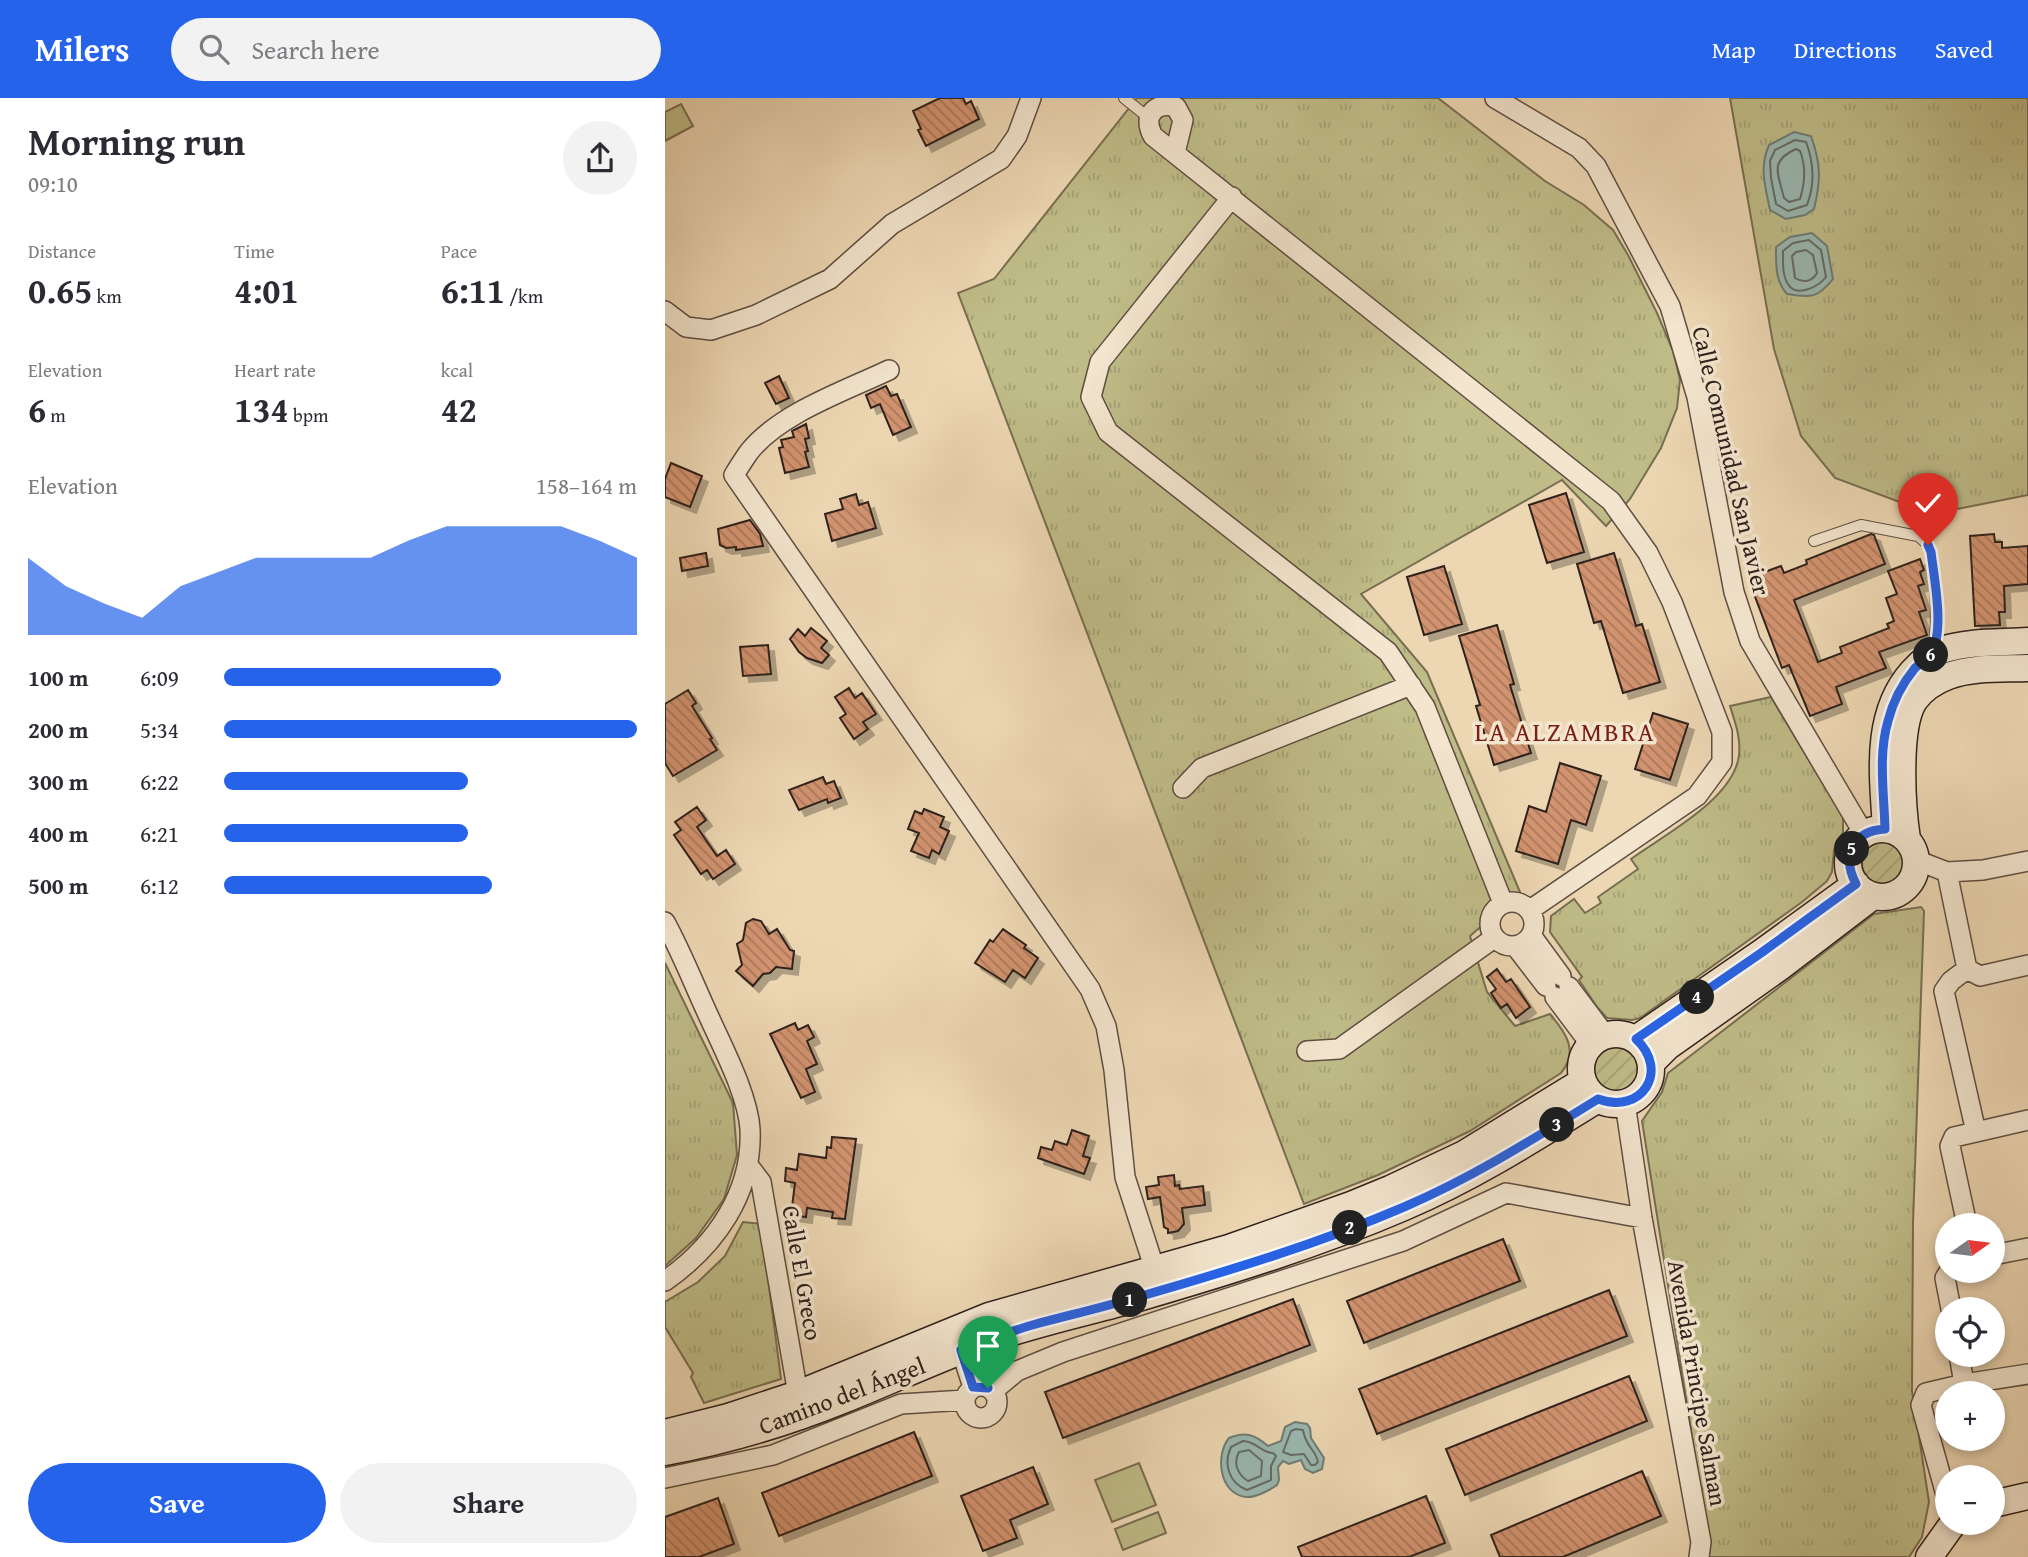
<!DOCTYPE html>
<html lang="en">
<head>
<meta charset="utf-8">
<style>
  :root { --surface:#fff; --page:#f2f2f3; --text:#2b2b33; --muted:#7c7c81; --accent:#2563eb }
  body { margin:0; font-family:"Gentium Book Plus",serif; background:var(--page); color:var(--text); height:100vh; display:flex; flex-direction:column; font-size:26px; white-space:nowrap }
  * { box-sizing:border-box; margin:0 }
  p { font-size:23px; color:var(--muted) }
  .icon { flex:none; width:38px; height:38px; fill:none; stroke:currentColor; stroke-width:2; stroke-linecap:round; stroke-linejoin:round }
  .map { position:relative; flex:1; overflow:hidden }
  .panel { display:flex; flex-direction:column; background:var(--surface); width:665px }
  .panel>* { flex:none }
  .needle { width:46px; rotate:76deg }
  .controls { position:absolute; left:1270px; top:1115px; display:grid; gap:14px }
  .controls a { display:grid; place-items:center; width:70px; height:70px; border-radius:50%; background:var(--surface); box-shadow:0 4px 10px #0003; font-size:35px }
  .pin { position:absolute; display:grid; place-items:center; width:60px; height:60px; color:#fff; margin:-72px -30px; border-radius:50% 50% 50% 0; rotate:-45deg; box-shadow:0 0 7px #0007 }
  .pin .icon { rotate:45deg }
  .km { position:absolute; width:35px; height:35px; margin:-18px; border-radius:50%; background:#222; color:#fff; font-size:19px; line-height:35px; text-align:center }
  .round { display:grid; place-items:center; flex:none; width:74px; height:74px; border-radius:37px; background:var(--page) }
  .summary { display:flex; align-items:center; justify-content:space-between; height:119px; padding:0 28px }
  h1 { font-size:38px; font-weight:800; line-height:52px }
  .figures { display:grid; grid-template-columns:repeat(3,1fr); gap:10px; height:119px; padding:7px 28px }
  .figures div { display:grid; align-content:center }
  .figures b { font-size:35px; font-weight:800 }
  .figures small { font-size:19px; font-weight:400 }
  .figures p { font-size:19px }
  .chart { height:196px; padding:14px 28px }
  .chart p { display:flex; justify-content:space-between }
  .chart svg { width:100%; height:126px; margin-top:7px; fill:var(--accent); opacity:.7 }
  .primary-button { display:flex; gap:14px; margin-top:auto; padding:14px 28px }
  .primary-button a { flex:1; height:80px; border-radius:42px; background:var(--accent); color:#fff; font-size:28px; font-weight:800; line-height:80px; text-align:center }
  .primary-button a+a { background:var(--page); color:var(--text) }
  ul { padding:0 28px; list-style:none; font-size:23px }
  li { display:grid; grid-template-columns:112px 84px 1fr; align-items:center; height:52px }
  li i { height:18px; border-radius:9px; background:var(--accent) }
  header { display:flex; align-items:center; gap:42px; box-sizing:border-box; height:98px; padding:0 35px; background:var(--accent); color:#fff }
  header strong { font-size:33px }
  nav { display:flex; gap:38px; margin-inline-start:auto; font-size:24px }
  .search { width:490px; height:63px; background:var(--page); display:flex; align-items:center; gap:18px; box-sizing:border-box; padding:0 24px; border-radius:38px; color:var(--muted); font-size:26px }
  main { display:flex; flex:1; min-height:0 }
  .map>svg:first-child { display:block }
  .grass { fill:url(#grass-tufts); stroke:#776e52; stroke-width:2 }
  .garden { fill:url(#garden-furrows); stroke:#776e52; stroke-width:2 }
  .pitch { fill:#bfbc88; stroke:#776e52; stroke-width:2 }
  .water { fill:#9ab8b1; stroke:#6f7c75; stroke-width:2 }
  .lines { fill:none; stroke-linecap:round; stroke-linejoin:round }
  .shore { stroke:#646c66; stroke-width:2 }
  .building { fill:url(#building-back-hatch); stroke:#2f211c; stroke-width:2; filter:url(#shadow) }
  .lane-casing { stroke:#5e4e42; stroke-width:12 }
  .street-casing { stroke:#5e4e42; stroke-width:22 }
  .secondary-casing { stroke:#2f211c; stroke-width:29 }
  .lane { stroke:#f3e5ce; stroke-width:10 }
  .street { stroke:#f3e5ce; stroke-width:19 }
  .secondary { stroke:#f3e5ce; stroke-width:26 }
  .route-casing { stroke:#fff; stroke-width:14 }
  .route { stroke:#2563eb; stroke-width:9 }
  .labels { text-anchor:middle; stroke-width:7; stroke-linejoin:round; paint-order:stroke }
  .street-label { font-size:24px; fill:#2f211c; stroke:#f3e5ce }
  .neighbourhood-label { font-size:26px; letter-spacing:2px; fill:#7a1f14; stroke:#f3e5ce }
</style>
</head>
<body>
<header>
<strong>Milers</strong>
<div class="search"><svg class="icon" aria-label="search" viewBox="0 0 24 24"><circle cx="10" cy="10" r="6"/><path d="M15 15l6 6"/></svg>Search here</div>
<nav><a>Map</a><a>Directions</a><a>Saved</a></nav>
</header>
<main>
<section class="panel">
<div class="summary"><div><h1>Morning run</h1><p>09:10</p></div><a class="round"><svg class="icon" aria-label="share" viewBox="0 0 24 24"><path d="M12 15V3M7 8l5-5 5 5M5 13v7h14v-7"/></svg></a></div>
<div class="figures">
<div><p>Distance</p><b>0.65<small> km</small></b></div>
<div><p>Time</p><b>4:01</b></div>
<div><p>Pace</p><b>6:11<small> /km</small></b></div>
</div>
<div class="figures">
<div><p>Elevation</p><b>6<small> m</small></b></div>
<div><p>Heart rate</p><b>134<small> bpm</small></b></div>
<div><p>kcal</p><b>42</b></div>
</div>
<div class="chart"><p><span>Elevation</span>158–164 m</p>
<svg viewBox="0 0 160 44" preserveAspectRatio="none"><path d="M0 44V17L10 27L20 33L30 38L40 27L50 22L60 17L70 17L80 17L90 17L100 11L110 6L120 6L130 6L140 6L150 11L160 17V44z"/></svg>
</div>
<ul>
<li><b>100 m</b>6:09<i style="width:67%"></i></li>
<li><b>200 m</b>5:34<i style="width:100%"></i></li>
<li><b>300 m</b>6:22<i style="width:59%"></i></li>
<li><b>400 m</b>6:21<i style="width:59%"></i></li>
<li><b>500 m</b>6:12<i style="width:65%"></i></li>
</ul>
<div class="primary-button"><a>Save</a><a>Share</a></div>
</section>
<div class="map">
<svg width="1363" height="1459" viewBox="0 0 1363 1459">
  <defs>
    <pattern id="grass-tufts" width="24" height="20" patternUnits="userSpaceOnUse" patternTransform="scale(1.75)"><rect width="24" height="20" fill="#bfbc88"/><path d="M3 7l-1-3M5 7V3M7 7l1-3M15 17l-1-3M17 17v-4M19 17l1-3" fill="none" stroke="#a4a175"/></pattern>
    <pattern id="garden-furrows" width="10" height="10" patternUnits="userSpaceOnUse" patternTransform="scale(1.75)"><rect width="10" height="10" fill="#bfbc88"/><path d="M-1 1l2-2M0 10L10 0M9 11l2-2" fill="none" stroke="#a4a175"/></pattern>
    <pattern id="building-back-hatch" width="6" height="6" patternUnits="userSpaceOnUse" patternTransform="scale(1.75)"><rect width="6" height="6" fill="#d2936f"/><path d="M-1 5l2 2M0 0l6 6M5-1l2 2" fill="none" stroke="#ab785a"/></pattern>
    <filter id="shadow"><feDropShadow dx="6" dy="6" stdDeviation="0" flood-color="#0004"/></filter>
  </defs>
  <rect width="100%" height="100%" fill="#edd7b3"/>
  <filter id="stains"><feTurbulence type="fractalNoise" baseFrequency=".00286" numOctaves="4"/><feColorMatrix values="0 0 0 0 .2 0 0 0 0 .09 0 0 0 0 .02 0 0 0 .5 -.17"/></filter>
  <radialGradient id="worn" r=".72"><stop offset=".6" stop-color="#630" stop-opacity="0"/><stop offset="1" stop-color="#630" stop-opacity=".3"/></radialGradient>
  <path class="grass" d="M472 0H773L880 83 919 107 948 132 963 157 992 215 1008 253 1015 282 1012 310 996 350 965 401 941 428 897 382 696 496 762 574 855 794 805 838 822 894 850 928 885 916C901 935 914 953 896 975L805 1033 713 1077 639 1106 293 195 329 181Z
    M1065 0H1363V397L1277 414 1232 403 1170 380 1136 338 1109 251Z
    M1106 599 1178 719V735L1169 752 1167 774 1162 783 1137 804 975 920 967 922 942 920 932 909 914 882 917 879 885 834 886 818 909 801 920 815 936 805 933 799 973 771 966 761C1000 736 1069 701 1074 657 1076 640 1070 624 1065 608Z
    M1256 809 1259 813 1248 1125 1247 1293 1264 1404 1257 1439 1244 1459H1042L1045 1452 977 1023 997 994 1003 975 1209 816Z
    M0 865 68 1005 72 1057 59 1101 31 1140 0 1168Z
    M78 1124 96 1126 116 1281 39 1305 26 1279 28 1275 0 1229V1204L33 1184 60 1158Z"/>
  <path class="garden" d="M1197 765a21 21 0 1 1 42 0a21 21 0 1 1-42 0Z
    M929 971a22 22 0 1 1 44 0a22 22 0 1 1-44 0Z"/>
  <path class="pitch" d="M16 6 28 28 0 43V14Z
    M474 1365 491 1407 447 1424 430 1382Z
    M493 1414 501 1435 458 1452 450 1431Z"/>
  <path class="water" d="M1129 34 1146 38C1156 66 1156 82 1149 111L1140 117 1121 121 1105 112C1100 87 1094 70 1104 47Z
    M1147 135 1162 148 1168 181C1153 200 1146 200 1122 196 1110 183 1111 166 1111 149L1125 139Z
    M630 1324 642 1326 645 1330 646 1340 659 1360 657 1371 648 1375 640 1371 636 1362 624 1366 618 1363 613 1369 614 1382 612 1387C605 1392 590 1400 581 1399 554 1396 550 1357 564 1340 581 1333 590 1337 603 1348L616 1343 620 1329Z"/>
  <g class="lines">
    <path class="shore" d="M1130 42 1141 44C1149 65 1150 86 1142 107L1123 113 1111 106 1106 80 1105 63 1110 52Z
      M1131 51 1135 53C1141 68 1140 85 1135 101L1124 104 1119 100C1113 75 1104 63 1131 51Z
      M1144 142 1156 152 1161 179C1153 189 1131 200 1123 186 1117 177 1118 163 1118 153L1128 145Z
      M1141 152 1148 157 1152 175C1147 184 1138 185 1130 180L1127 158 1131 154Z
      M631 1331 638 1332C641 1350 650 1350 653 1364L650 1367H646L639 1356 626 1357 618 1354 626 1333Z
      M578 1343C591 1343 596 1355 608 1355L611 1358 606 1368V1382L582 1392C564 1385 558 1366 566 1349Z
      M584 1352 597 1363 596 1378 583 1383C572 1376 568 1365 574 1354Z"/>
  </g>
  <path class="building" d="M275 0H298L301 6 306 3 314 21 261 48 253 32 256 31 248 13Z
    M114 278 124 300 111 306 100 285Z
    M221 288 226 298 232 296 246 329 228 337 215 306 206 310 201 297Z
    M141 326 144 340 140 341 143 353 140 354 144 369 120 375 114 350 118 349 116 342 129 339 127 333Z
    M6 365 37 378 25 409 0 399V381Z
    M901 395 919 454 882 465 864 407Z
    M191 396 194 407 203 404 211 430 167 443 160 416 178 411 175 401Z
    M85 422 95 436 98 448 71 452V449L61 450 55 447 53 431Z
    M1206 436 1209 437 1220 466 1129 502 1153 564 1177 555 1175 549 1224 530 1222 526 1229 523 1221 500 1232 496 1223 473 1255 461 1259 472 1255 474 1259 486 1253 488 1261 512 1254 514 1262 537 1214 554 1221 570 1171 589 1177 606 1145 618 1124 567 1117 570 1083 480 1116 468 1119 475 1142 466 1141 462Z
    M1329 436 1330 444H1337V450L1363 448V486L1339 488 1340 514H1334L1335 527 1310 528 1305 438Z
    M41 455 43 468 17 473 15 460Z
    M949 455 971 528 977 526 995 584 958 595 936 523 929 525 912 466Z
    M779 468 797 526 759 537 742 479Z
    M832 527 849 586 845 587 866 655 829 667 811 608 815 607 794 538Z
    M146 530 162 543 156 550 164 557 157 565 142 560 134 554 125 541 133 531 140 538Z
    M103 547 106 576 78 578 75 549Z
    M184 590 190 600 197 595 211 616 198 624 203 631 189 641 175 620 181 616 170 599Z
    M23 592 31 605 27 608 47 640 45 641 52 652 8 678 0 665V606Z
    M988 615 1023 626 1005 682 970 671Z
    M895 665 936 678 921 727 906 722 893 766 851 753 864 708 881 714Z
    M158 679 161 686 169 683 176 700 163 705 162 701 134 712 124 692Z
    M32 709 41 722 32 729 52 758 61 752 70 766 48 781 42 772 36 776 9 737 16 732 10 724Z
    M259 711 279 719 275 729 284 733 274 756 267 752 264 760 246 753 254 735 243 731 250 713 257 716Z
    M88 821 96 823 104 836 112 831 125 852 129 853 127 871 111 869 105 875 98 876 88 888 71 873 77 867 72 846 78 842 81 825Z
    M338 831 361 847 359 850 373 860 360 880 348 872 340 884 310 865 325 842 328 844Z
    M832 871 841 884 846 881 865 909 851 920 842 906 836 910 826 895 831 891 822 879Z
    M130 925 133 932 143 927 149 939 142 943 152 966 141 971 150 994 136 1000 105 936Z
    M407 1032 424 1038 418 1058 425 1060 419 1076 373 1060 376 1049 387 1052 390 1043 402 1047Z
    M167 1039 191 1041 180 1121 167 1120 168 1114 142 1110 141 1119 126 1117 130 1085 120 1083 121 1070 132 1072 134 1056 161 1060 162 1049 166 1050Z
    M509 1077 510 1088 514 1087 515 1091 538 1088 540 1107 517 1110 519 1126 513 1133 503 1135V1131L499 1129 495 1099 483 1101 481 1089 494 1087 493 1079Z
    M838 1141 855 1183 699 1245 682 1203Z
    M944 1192 962 1238 712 1336 694 1291Z
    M628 1201 645 1247 398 1340 380 1294Z
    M964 1278 982 1323 800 1397 781 1351Z
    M249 1334 267 1378 114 1438 97 1395Z
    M368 1369 383 1406 345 1422 352 1440 318 1453 296 1398Z
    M977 1373 996 1418 898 1459H835L826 1437Z
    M761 1398 780 1445 744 1459H637L633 1449Z
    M53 1400 69 1446 34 1459H0V1419Z"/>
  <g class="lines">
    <defs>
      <path id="lane" d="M459 0 484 20
        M1149 443 1196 427 1253 438C1258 442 1262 445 1264 450 1271 466 1273 533 1268 550"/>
      <path id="street" d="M830 0 914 50 931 68 1005 208 1032 299 1069 494 1085 543 1199 736
        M510 55 518 22 511 9C490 3 477 18 488 38L946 403 983 455 1007 504 1057 634V664L1032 698 865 812
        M567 99 435 264 426 299 443 334 723 554 760 609 838 805
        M0 213 21 229 46 232 91 217 165 181 227 126 336 61 352 38 366 0
        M224 272C180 293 115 315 84 354 79 361 74 369 69 377L425 891 441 928 449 972 460 1079 490 1172
        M518 690 537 670 746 587
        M1251 762 1282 774 1318 772 1363 763
        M1282 774 1302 871 1286 883 1279 893 1311 1034 1289 1039 1285 1048 1302 1127
        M825 826a22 22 0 1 1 44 0a22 22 0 1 1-44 0Z
        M0 824C17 855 30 889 45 921 59 952 83 998 85 1031 88 1095 50 1148 0 1183
        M866 837 896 878
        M851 849 881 888
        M1302 871 1315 878 1363 867
        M904 889 940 937
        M890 899 926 947
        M642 953 674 951 829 840
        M960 1005 977 1120 1036 1444 1034 1459
        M1311 1034 1363 1022
        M83 1067 96 1084 133 1296
        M1328 1157 1363 1150
        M1285 1172 1280 1180 1286 1211
        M296 1252 308 1289
        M1299 1286 1363 1276
        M300 1304a16 16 0 1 1 32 0a16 16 0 1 1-32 0Z
        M328 1293 352 1273 398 1254 738 1143 841 1095 977 1120
        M0 1380 108 1357 236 1306 300 1302
        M1283 1404 1256 1307 1261 1295 1299 1286 1294 1256"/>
      <path id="secondary" d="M1221 731C1218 678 1209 617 1247 574 1255 565 1265 556 1277 552 1303 543 1335 545 1363 543
        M1183 765a34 34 0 1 1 68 0a34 34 0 1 1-68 0Z
        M1242 741C1237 709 1232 630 1249 603 1257 591 1270 583 1283 578 1308 569 1337 571 1363 570
        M916 971a35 35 0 1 1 70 0a35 35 0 1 1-70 0Z
        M971 941 1096 855 1191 786
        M986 965 1002 949 1115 869 1208 798
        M0 1335 63 1319 133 1296 324 1218 564 1150 686 1107 725 1091 799 1056 918 983
        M0 1354C60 1343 121 1325 178 1302 230 1281 281 1257 335 1238 380 1223 427 1213 473 1200 562 1174 653 1146 739 1109 807 1080 870 1040 933 1001
        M1328 1406 1363 1398
        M1264 1459 1289 1424"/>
    </defs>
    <use href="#lane" class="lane-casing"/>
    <use href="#street" class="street-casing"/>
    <use href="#secondary" class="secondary-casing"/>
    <use href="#lane" class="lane"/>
    <use href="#street" class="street"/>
    <use href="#secondary" class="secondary"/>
  </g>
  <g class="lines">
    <defs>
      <path id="route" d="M323 1290 308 1289 296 1252C321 1243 345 1233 371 1226 405 1217 439 1209 473 1199 563 1173 653 1146 739 1109 807 1080 870 1040 933 1001 977 1017 1005 973 971 941L1096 855 1191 786C1176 757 1188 733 1220 731 1219 695 1213 657 1223 623 1228 603 1237 586 1250 570 1255 565 1263 561 1266 556 1280 533 1269 480 1266 454L1263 447"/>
    </defs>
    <use href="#route" class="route-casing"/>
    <use href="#route" class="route"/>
  </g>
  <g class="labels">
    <g class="street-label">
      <text transform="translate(1066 363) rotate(77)" y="8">Calle Comunidad San Javier</text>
      <text transform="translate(137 1175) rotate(80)" y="8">Calle El Greco</text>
      <text transform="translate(1032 1285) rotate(80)" y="8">Avenida Principe Salman</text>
      <text transform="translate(177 1298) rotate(-21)" y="8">Camino del Ángel</text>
    </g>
    <g class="neighbourhood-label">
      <text x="900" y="643">LA ALZAMBRA</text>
    </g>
  </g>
  <rect width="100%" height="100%" filter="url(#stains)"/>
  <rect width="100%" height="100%" fill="url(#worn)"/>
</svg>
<div class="controls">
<a><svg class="needle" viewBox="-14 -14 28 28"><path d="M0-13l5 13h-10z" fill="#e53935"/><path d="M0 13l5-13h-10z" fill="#7c7c81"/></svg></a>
<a><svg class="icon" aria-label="locate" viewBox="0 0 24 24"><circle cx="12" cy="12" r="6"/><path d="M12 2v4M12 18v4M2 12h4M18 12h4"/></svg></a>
<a>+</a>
<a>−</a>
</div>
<div class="pin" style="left:323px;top:1290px;background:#1e9e55"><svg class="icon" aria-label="arrive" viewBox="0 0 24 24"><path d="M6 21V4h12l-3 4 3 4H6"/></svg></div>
<div class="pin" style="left:1263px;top:447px;background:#d93025"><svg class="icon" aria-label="check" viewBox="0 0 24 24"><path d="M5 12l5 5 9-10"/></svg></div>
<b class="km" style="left:465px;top:1202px">1</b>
<b class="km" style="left:685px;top:1130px">2</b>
<b class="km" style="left:892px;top:1027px">3</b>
<b class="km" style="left:1032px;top:899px">4</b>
<b class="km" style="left:1187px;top:751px">5</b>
<b class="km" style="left:1266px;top:557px">6</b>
</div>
</main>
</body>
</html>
